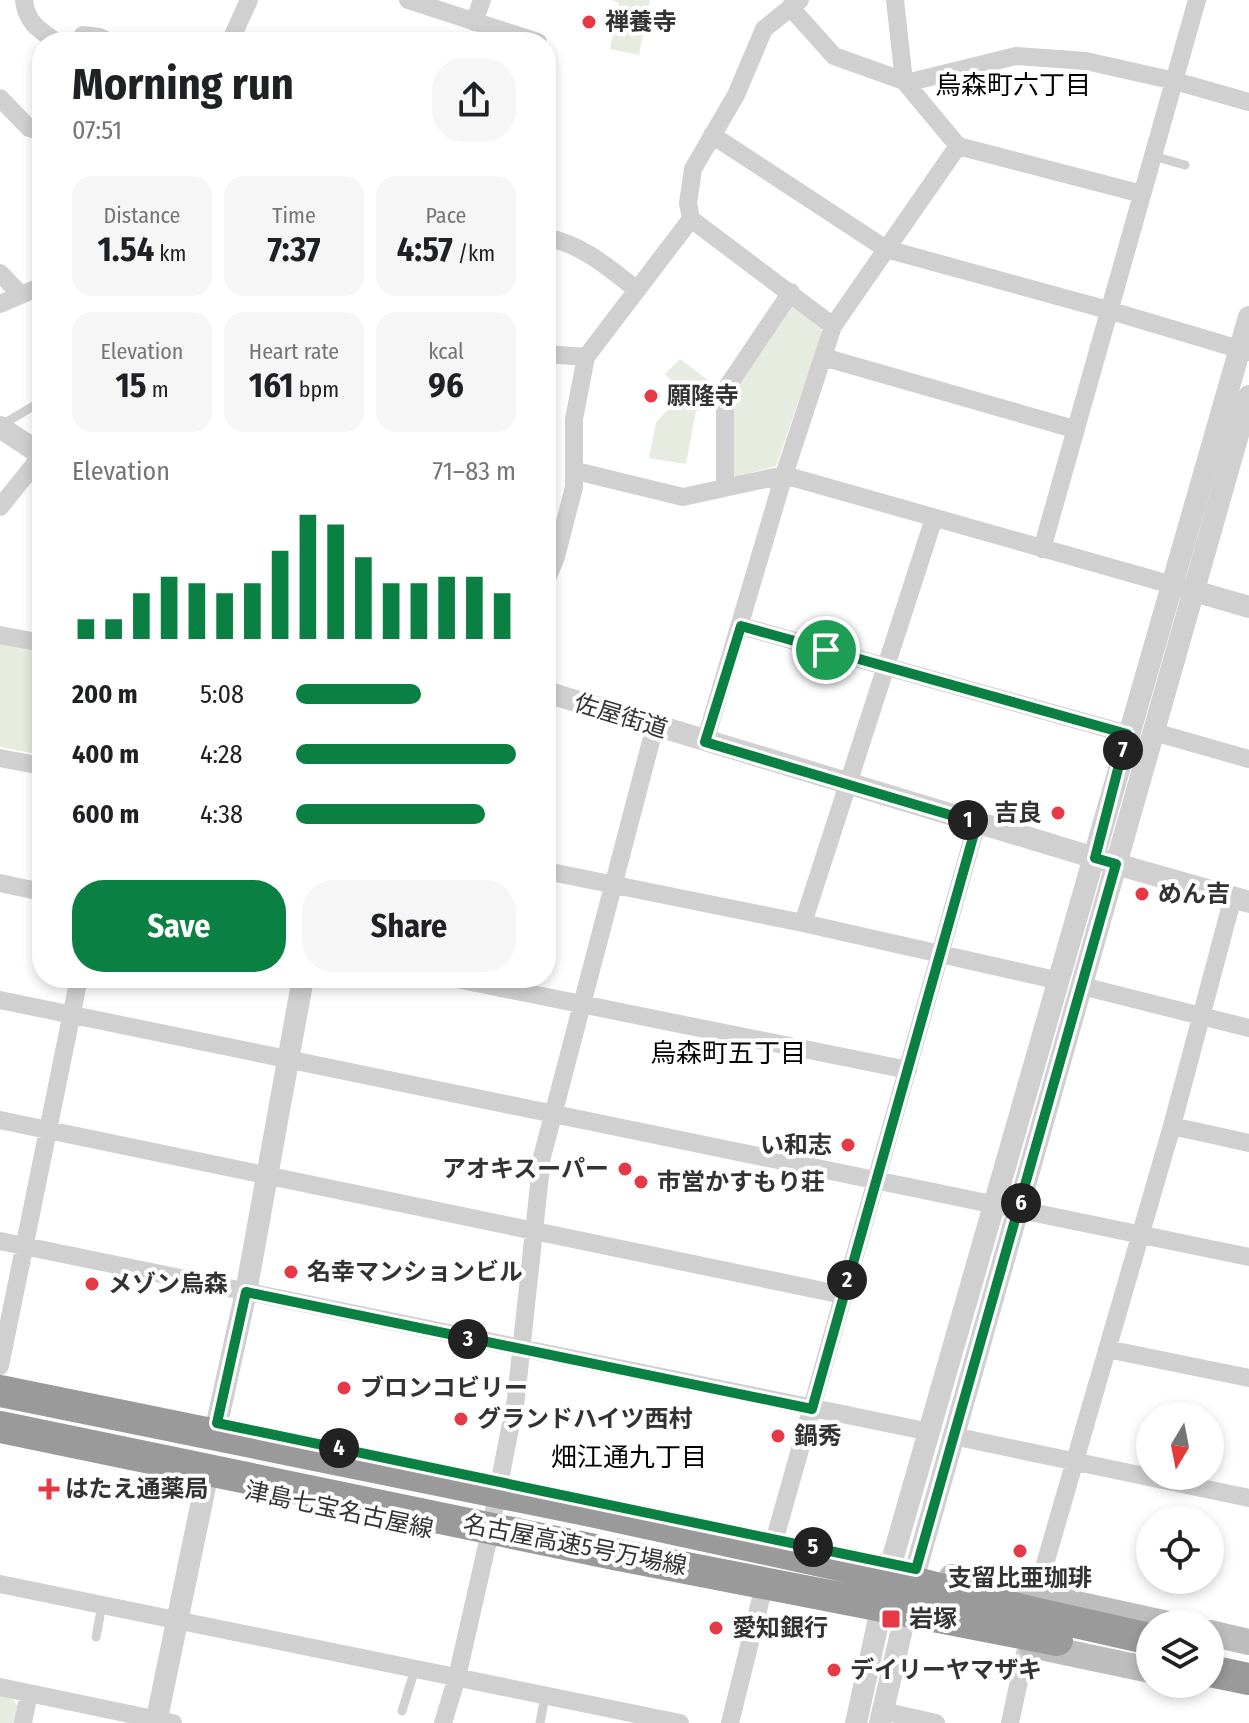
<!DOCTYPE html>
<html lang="en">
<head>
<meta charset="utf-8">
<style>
  :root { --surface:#fff; --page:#f6f6f6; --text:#202124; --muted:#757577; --accent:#0b8043 }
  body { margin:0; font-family:"Fira Sans Condensed","Noto Sans JP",sans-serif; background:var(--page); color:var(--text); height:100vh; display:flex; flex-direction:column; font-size:30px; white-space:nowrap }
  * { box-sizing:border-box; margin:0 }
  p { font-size:26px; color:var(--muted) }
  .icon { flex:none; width:44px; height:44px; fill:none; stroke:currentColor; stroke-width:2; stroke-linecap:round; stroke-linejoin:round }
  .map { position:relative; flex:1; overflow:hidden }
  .side { position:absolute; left:32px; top:32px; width:524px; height:956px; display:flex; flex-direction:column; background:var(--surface); border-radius:32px; box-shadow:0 4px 12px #0003 }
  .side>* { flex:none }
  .needle { width:52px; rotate:190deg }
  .buttons { position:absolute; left:1136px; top:1402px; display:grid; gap:16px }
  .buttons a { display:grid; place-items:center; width:88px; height:88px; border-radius:50%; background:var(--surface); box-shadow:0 4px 12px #0003; font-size:40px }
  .pin { position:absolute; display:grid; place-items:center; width:68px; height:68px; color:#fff; margin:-34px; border:4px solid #fff; border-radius:50%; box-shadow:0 2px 8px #0007 }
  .km { position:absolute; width:40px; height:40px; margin:-20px; border-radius:50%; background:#222; color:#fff; font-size:22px; line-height:40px; text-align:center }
  .round { display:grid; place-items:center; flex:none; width:84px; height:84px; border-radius:32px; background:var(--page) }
  .summary { display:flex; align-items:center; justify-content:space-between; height:136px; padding:0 40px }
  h1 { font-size:44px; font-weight:700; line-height:60px }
  .figures { display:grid; grid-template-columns:repeat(3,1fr); gap:12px; height:136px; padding:8px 40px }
  .figures div { display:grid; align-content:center; border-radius:20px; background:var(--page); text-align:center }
  .figures b { font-size:34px; font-weight:700 }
  .figures small { font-size:22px; font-weight:400 }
  .figures p { font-size:22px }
  .chart { height:224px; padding:16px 40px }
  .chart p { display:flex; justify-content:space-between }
  .chart svg { width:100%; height:144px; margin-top:8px; stroke:var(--accent); stroke-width:6 }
  .primary-button { display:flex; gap:16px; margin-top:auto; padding:16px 40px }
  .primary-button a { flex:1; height:92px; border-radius:32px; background:var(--accent); color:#fff; font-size:32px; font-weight:700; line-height:92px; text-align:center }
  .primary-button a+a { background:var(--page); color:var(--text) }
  ul { padding:0 40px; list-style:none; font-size:26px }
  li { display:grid; grid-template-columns:128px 96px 1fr; align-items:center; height:60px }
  li i { height:20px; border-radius:10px; background:var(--accent) }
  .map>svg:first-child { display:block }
  .green { fill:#e6ecdf }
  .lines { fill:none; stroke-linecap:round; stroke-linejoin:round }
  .service { stroke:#d0d0d0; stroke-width:9 }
  .minor { stroke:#d0d0d0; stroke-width:18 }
  .tertiary { stroke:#d0d0d0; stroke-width:22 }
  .secondary { stroke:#bdbdbd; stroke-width:26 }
  .motorway { stroke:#9a9a9a; stroke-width:32 }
  .route-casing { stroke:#fff; stroke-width:16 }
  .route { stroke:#0b8043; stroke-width:10 }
  .poi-dot { fill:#e63946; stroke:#fff; stroke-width:3 }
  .labels { text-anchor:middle; stroke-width:8; stroke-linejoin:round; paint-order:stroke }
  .poi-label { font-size:24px; font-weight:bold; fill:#333; stroke:#fff; text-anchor:start }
  .street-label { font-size:24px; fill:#333; stroke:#fff }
  .neighbourhood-label { font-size:26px; fill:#000; stroke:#fff }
</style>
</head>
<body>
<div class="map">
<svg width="1249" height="1723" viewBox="0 0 1249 1723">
  <rect width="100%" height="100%" fill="#fff"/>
  <path class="green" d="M612 0H650L639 55 610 49 619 3Z
    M792 299 822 323 821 336 776 466 729 479 731 391Z
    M680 359 720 389 717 407 696 411 686 464 649 458 656 422 684 393 665 374Z
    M0 642 42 650V755L0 747Z
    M0 1696 13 1699 18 1707 15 1723H0Z"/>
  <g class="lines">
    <path class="service" d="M1153 156 1185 165
      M0 426 42 401
      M96 1637 102 1605
      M402 1711 415 1669
      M540 1723 545 1696"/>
    <path class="minor" d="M24 0C26 22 39 30 57 42
      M408 0 538 42
      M895 0 904 81 958 146 1142 194
      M790 7 834 56 904 81
      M474 22 482 0
      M79 42 83 35 99 37 110 42
      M230 42 249 0
      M906 83 1016 56 1086 61 1175 81 1249 102
      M0 98 29 128 42 132
      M712 135 886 249 1108 310 1249 352
      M691 219 833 326
      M546 237C583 245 608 267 637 290
      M0 273 21 295
      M0 304 42 286
      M546 354 586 357
      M823 357 1074 429
      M576 471 683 497 784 475 1183 588
      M725 488V390L791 292
      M0 507 42 455
      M1042 549 1197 0
      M546 581 556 557 574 487V419L586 357 691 219 688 203 693 169 736 95 764 29 800 0
      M741 626 1127 734
      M0 635 42 643
      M1154 732 1249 759
      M705 742 784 475 833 326 958 146
      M0 758 42 766
      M546 871 803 923 1060 981
      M0 883 42 892
      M803 923 934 518
      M452 978 908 1070
      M1082 986 1249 1028
      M0 1000 1249 1257
      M0 1120 843 1295
      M1172 1126 1249 1143
      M0 1241 930 1432
      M1107 1349 1249 1378
      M0 1366 79 978
      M953 1436 1249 1498
      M775 1538 977 823
      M0 1584 680 1723
      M1036 1595 1172 1126 1233 897
      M0 1687 173 1723
      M883 1711 936 1723
      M23 1723 29 1693
      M443 1723 457 1677 488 1541 516 1398 542 1157 655 726
      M730 1723 762 1594
      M1010 1723 1027 1644"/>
    <path class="tertiary" d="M0 427 42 455
      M1194 591 1249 607
      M546 692 1095 858 1249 902
      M217 1423 246 1292 303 978
      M156 1723 206 1482
      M856 1723 891 1564 1249 317
      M880 1723 916 1569 1249 396"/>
    <path class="secondary" d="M952 1577 1168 1624
      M1210 1633 1249 1642
      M1031 1645 1150 1670"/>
    <path class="motorway" d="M0 1391 591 1511 881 1574 1030 1612 1150 1639
      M0 1427 614 1554 1057 1640
      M1210 1671 1249 1679"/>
  </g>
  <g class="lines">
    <defs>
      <path id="route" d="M741 626 1127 734 1095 858 1116 864 916 1569 217 1423 246 1292 812 1409 977 823 705 742Z"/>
    </defs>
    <use href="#route" class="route-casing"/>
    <use href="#route" class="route"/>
  </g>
  <g class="poi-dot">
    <circle cx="589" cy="22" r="8"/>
    <circle cx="651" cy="396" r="8"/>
    <circle cx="1058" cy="813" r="8"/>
    <circle cx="1142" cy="894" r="8"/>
    <circle cx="848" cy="1145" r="8"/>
    <circle cx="625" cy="1169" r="8"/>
    <circle cx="641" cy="1182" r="8"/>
    <circle cx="291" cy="1272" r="8"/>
    <circle cx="92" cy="1284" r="8"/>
    <circle cx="344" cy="1388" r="8"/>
    <circle cx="461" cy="1419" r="8"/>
    <circle cx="778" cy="1436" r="8"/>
    <path d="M45 1477h8v8h8v8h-8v8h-8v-8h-8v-8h8z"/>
    <circle cx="1020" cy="1551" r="8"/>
    <rect x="881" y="1609" width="20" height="20" rx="4"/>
    <circle cx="716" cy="1628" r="8"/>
    <circle cx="834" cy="1670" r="8"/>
  </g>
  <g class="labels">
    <g class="poi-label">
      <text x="605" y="30">禅養寺</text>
      <text x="667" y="404">願隆寺</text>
      <text x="1042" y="821" text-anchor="end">吉良</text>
      <text x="1158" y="902">めん吉</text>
      <text x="832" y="1153" text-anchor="end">い和志</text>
      <text x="609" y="1177" text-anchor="end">アオキスーパー</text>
      <text x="657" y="1190">市営かすもり荘</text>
      <text x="307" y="1280">名幸マンションビル</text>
      <text x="108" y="1292">メゾン烏森</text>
      <text x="360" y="1396">ブロンコビリー</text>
      <text x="477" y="1427">グランドハイツ西村</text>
      <text x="794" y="1444">鍋秀</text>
      <text x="65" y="1497">はたえ通薬局</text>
      <text x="1020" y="1586" text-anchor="middle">支留比亜珈琲</text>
      <text x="909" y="1627">岩塚</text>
      <text x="732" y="1636">愛知銀行</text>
      <text x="850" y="1678">デイリーヤマザキ</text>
    </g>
    <g class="street-label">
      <text transform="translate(621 716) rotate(17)" y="8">佐屋街道</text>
      <text transform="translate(339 1510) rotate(12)" y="8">津島七宝名古屋線</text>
      <text transform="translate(575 1545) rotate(11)" y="8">名古屋高速5号万場線</text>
    </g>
    <g class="neighbourhood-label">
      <text x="1013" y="94">烏森町六丁目</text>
      <text x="728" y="1062">烏森町五丁目</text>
      <text x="629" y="1466">畑江通九丁目</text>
    </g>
  </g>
</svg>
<div class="buttons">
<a><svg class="needle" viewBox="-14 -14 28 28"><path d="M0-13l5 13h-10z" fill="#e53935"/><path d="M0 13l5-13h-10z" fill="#757577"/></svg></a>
<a><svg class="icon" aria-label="locate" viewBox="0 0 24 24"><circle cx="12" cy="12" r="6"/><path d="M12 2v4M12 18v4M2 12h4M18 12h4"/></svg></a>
<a><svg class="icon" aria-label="layers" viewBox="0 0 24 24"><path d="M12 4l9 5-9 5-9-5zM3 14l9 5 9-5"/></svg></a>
</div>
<div class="pin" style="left:826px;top:650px;background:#1e9e55"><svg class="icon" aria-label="arrive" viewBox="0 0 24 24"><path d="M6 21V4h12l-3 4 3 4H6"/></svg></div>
<b class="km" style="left:968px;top:820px">1</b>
<b class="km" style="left:847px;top:1280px">2</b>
<b class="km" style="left:468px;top:1339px">3</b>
<b class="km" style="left:339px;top:1448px">4</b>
<b class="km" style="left:813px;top:1547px">5</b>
<b class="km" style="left:1021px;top:1203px">6</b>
<b class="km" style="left:1123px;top:750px">7</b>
<section class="side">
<div class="summary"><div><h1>Morning run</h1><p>07:51</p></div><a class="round"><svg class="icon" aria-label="share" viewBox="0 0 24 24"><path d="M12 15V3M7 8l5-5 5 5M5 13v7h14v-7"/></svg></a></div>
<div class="figures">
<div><p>Distance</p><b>1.54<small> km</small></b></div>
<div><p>Time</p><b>7:37</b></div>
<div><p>Pace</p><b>4:57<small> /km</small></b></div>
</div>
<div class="figures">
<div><p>Elevation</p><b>15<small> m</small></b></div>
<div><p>Heart rate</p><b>161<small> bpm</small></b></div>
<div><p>kcal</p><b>96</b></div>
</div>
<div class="chart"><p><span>Elevation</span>71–83 m</p>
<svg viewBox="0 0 160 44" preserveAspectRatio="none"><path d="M5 44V38M15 44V38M25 44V30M35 44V25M45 44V27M55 44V30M65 44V27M75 44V17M85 44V6M95 44V9M105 44V19M115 44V27M125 44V27M135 44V25M145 44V25M155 44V30"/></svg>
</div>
<ul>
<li><b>200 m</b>5:08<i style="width:57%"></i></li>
<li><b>400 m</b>4:28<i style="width:100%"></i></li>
<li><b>600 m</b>4:38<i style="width:86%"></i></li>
</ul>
<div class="primary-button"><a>Save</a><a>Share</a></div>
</section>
</div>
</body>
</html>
